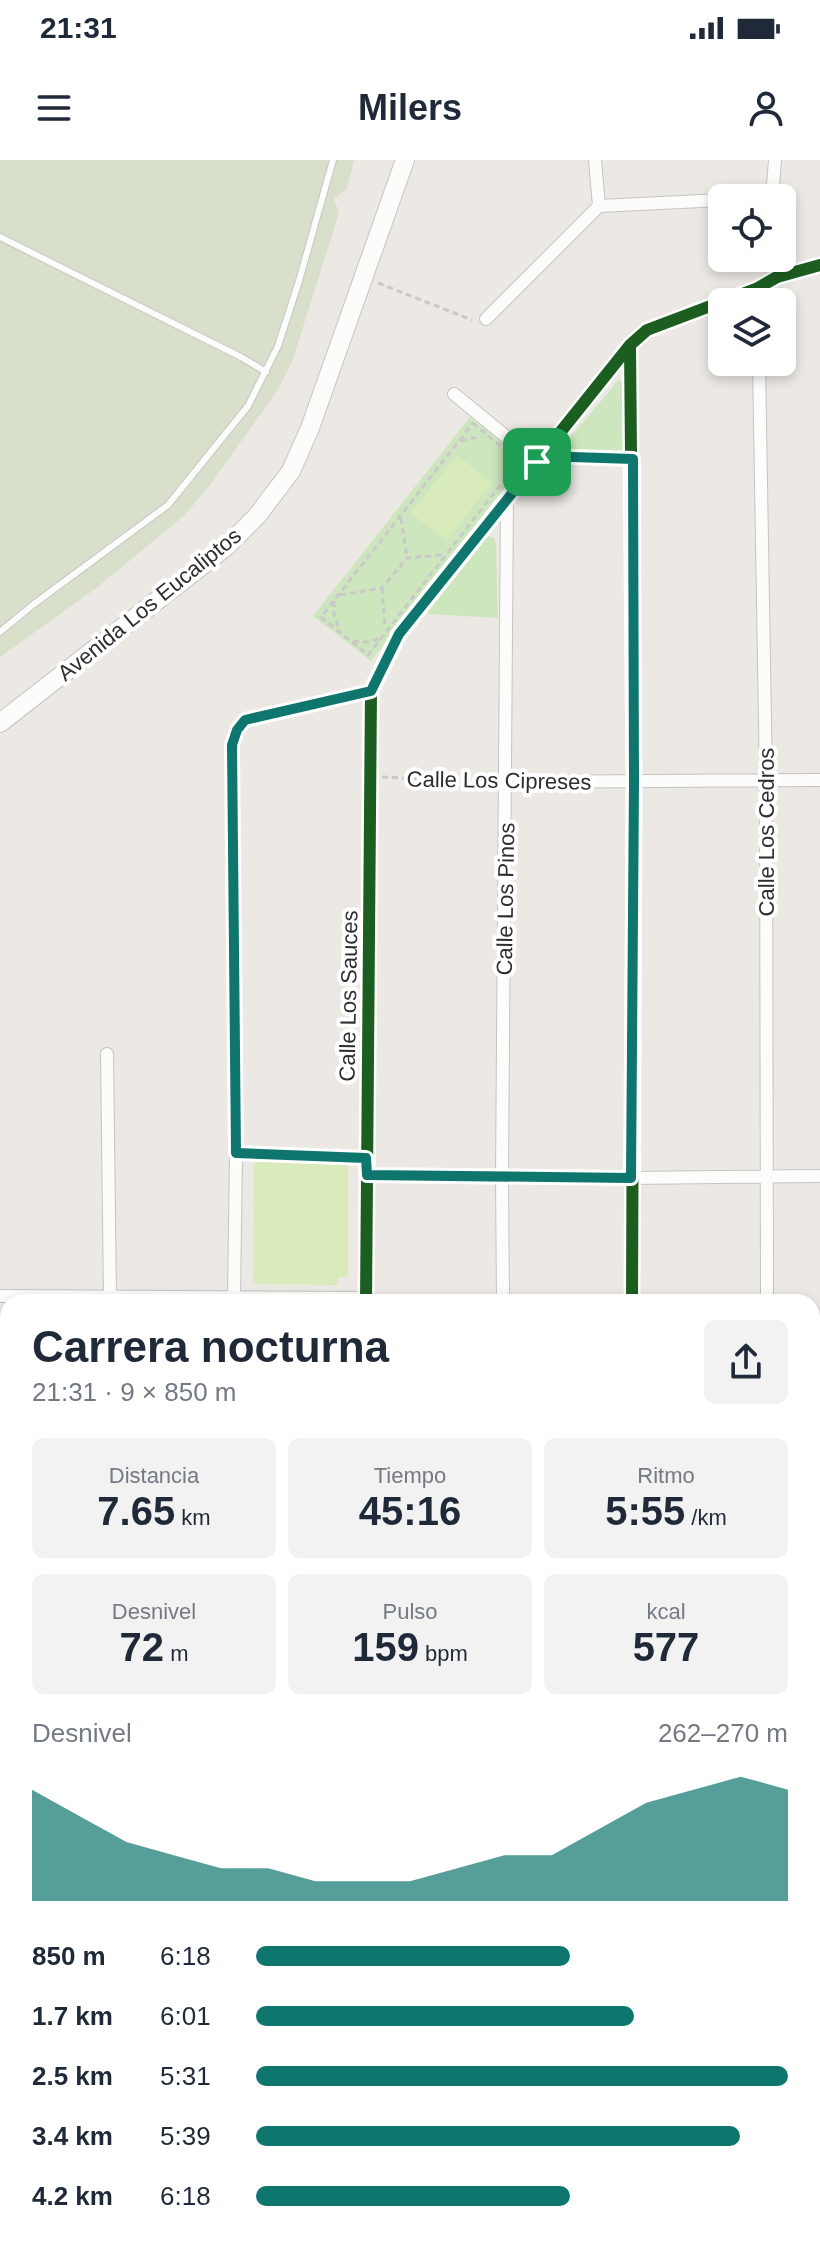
<!DOCTYPE html>
<html lang="es">
<head>
<meta charset="utf-8">
<style>
  :root { --surface:#fff; --page:#f2f2f3; --text:#1f2937; --muted:#747a83; --accent:#0f766e }
  body { margin:0; font-family:Helvetica,sans-serif; background:var(--page); color:var(--text); height:100vh; display:flex; flex-direction:column; font-size:30px; white-space:nowrap }
  * { box-sizing:border-box; margin:0 }
  p { font-size:26px; color:var(--muted) }
  .icon { flex:none; width:44px; height:44px; fill:none; stroke:currentColor; stroke-width:2; stroke-linecap:round; stroke-linejoin:round }
  .map { position:relative; flex:1; overflow:hidden }
  .drawer { position:absolute; left:0px; top:1134px; width:820px; height:950px; display:flex; flex-direction:column; background:var(--surface); border-radius:24px 24px 0 0; box-shadow:0 4px 12px #0003 }
  .drawer>* { flex:none }
  .tools { position:absolute; left:708px; top:24px; display:grid; gap:16px }
  .tools a { display:grid; place-items:center; width:88px; height:88px; border-radius:12px; background:var(--surface); box-shadow:0 4px 12px #0003; font-size:40px }
  .pin { position:absolute; display:grid; place-items:center; width:68px; height:68px; color:#fff; margin:-34px; border-radius:16px; box-shadow:0 4px 12px #0006 }
  .round { display:grid; place-items:center; flex:none; width:84px; height:84px; border-radius:12px; background:var(--page) }
  .overview { display:flex; align-items:center; justify-content:space-between; height:136px; padding:0 32px }
  h1 { font-size:44px; font-weight:700; line-height:60px }
  .metrics { display:grid; grid-template-columns:repeat(3,1fr); gap:12px; height:136px; padding:8px 32px }
  .metrics div { display:grid; align-content:center; border-radius:12px; background:var(--page); text-align:center }
  .metrics b { font-size:40px; font-weight:700 }
  .metrics small { font-size:22px; font-weight:400 }
  .metrics p { font-size:22px }
  .chart { height:224px; padding:16px 32px }
  .chart p { display:flex; justify-content:space-between }
  .chart svg { width:100%; height:144px; margin-top:8px; fill:var(--accent); opacity:.7 }
  ul { padding:0 32px; list-style:none; font-size:26px }
  li { display:grid; grid-template-columns:128px 96px 1fr; align-items:center; height:60px }
  li i { height:20px; border-radius:10px; background:var(--accent) }
  .status { display:flex; justify-content:space-between; align-items:center; height:56px; padding:0 40px; background:var(--surface); direction:ltr }
  .status svg { height:22px; fill:currentColor }
  header { display:flex; justify-content:space-between; align-items:center; height:104px; padding:0 32px; background:var(--surface); font-size:36px; font-weight:700 }
  .map>svg:first-child { display:block }
  .green { fill:#cee6be }
  .cemetery { fill:#d8e0cc }
  .pitch { fill:#d9eabb }
  .lines { fill:none; stroke-linecap:round; stroke-linejoin:round }
  .lane-casing { stroke:#c5c4c5; stroke-width:8 }
  .street-casing { stroke:#c5c4c5; stroke-width:14 }
  .secondary-casing { stroke:#c5c4c5; stroke-width:20 }
  .path { stroke:#c9c9c8; stroke-width:3; stroke-dasharray:6 4; stroke-linecap:butt }
  .lane { stroke:#fcfcfb; stroke-width:6 }
  .street { stroke:#fcfcfb; stroke-width:12 }
  .secondary { stroke:#fcfcfb; stroke-width:18 }
  .cycleway-casing { stroke:#fff; stroke-width:17 }
  .cycleway { stroke:#1b5e20; stroke-width:12 }
  .route-casing { stroke:#fff; stroke-width:16 }
  .route { stroke:#0f766e; stroke-width:10 }
  .labels { text-anchor:middle; stroke-width:8; stroke-linejoin:round; paint-order:stroke }
  .street-label { font-size:22px; fill:#2e2e2e; stroke:#fff }
</style>
</head>
<body>
<div class="status"><b>21:31</b><svg viewBox="0 0 49 12"><path d="M0 12V9h3v3zM5 12V6h3v6zM10 12V3h3v9zM15 12V0h3v12zM26 1h20v11H26zM47 4h2v5h-2z"/></svg></div>
<header><svg class="icon" aria-label="menu" viewBox="0 0 24 24"><path d="M4 6h16M4 12h16M4 18h16"/></svg>Milers<svg class="icon" aria-label="person" viewBox="0 0 24 24"><circle cx="12" cy="8" r="4"/><path d="M4 21q1-7 8-7t8 7"/></svg></header>
<div class="map">
<svg width="820" height="2083" viewBox="0 0 820 2083">
  <rect width="100%" height="100%" fill="#ece8e4"/>
  <path class="green" d="M618 221H623L626 224 625 288 623 293H563L562 287Z
    M470 257 527 302 371 501 313 456Z
    M485 376 494 378 496 384 498 458 428 454V449Z"/>
  <path class="cemetery" d="M0 0H354L347 29 334 39 339 53 292 202 277 231 210 325 185 355 95 429 0 497Z"/>
  <path class="pitch" d="M457 295 492 323 446 381 411 353Z
    M254 997 348 998V1117H338V1125L253 1124Z"/>
  <g class="lines">
    <defs>
      <path id="lane" d="M0 77 241 197 266 212
        M0 472 34 444 168 345 248 246 278 186 299 121 333 0
        M236 993 366 998"/>
      <path id="street" d="M595 0 599 46
        M772 38 775 0
        M769 98 777 117
        M486 159 599 46 722 40
        M630 185 634 622 632 1142
        M759 202 766 621 767 1142
        M454 234 537 302
        M542 296 633 299
        M506 622 820 620
        M107 894 110 1137
        M367 1015 631 1018 820 1016
        M0 1136 366 1138
        M234 1138 236 993 232 585 237 570 245 560 371 531
        M366 1142 371 531 399 474 630 185 647 170 758 128 777 117 820 105
        M503 1142 502 1017 507 336
        M812 1418H820
        M0 1421H8
        M812 1816H820
        M0 1820H8
        M636 2076V2083
        M769 2076V2083
        M106 2083V2076
        M237 2083V2076
        M357 2083V2076
        M509 2083V2076"/>
      <path id="secondary" d="M0 563 227 386 257 356 291 311 310 268 405 0"/>
    </defs>
    <use href="#lane" class="lane-casing"/>
    <use href="#street" class="street-casing"/>
    <use href="#secondary" class="secondary-casing"/>
    <path class="path" d="M378 123 472 160
      M473 263 519 301 368 495 321 457Z
      M461 281 481 276
      M507 314 508 298
      M401 358 407 398
      M382 428 385 468
      M340 435 382 428 407 398 442 395
      M334 441V454L340 472
      M353 481 368 482 381 478
      M382 617 490 622"/>
    <use href="#lane" class="lane"/>
    <use href="#street" class="street"/>
    <use href="#secondary" class="secondary"/>
    <defs>
      <path id="cycleway" d="M630 185 634 622 632 1142
        M366 1142 371 531 399 474 630 185 647 170 758 128 777 117 820 105"/>
    </defs>
    <use href="#cycleway" class="cycleway-casing"/>
    <use href="#cycleway" class="cycleway"/>
  </g>
  <g class="lines">
    <defs>
      <path id="route" d="M542 296 633 299 634 622 631 1018 367 1015 366 998 236 993 232 585 237 570 245 560 371 531 399 474Z"/>
    </defs>
    <use href="#route" class="route-casing"/>
    <use href="#route" class="route"/>
  </g>
  <g class="labels">
    <g class="street-label">
      <text transform="translate(149 444) rotate(-39)" y="8">Avenida Los Eucaliptos</text>
      <text transform="translate(499 620) rotate(1)" y="8">Calle Los Cipreses</text>
      <text transform="translate(766 672) rotate(-90)" y="8">Calle Los Cedros</text>
      <text transform="translate(505 739) rotate(-89)" y="8">Calle Los Pinos</text>
      <text transform="translate(348 836) rotate(-89)" y="8">Calle Los Sauces</text>
    </g>
  </g>
</svg>
<div class="tools">
<a><svg class="icon" aria-label="locate" viewBox="0 0 24 24"><circle cx="12" cy="12" r="6"/><path d="M12 2v4M12 18v4M2 12h4M18 12h4"/></svg></a>
<a><svg class="icon" aria-label="layers" viewBox="0 0 24 24"><path d="M12 4l9 5-9 5-9-5zM3 14l9 5 9-5"/></svg></a>
</div>
<div class="pin" style="left:537px;top:302px;background:#1e9e55"><svg class="icon" aria-label="arrive" viewBox="0 0 24 24"><path d="M6 21V4h12l-3 4 3 4H6"/></svg></div>
<section class="drawer">
<div class="overview"><div><h1>Carrera nocturna</h1><p>21:31 · 9 × 850 m</p></div><a class="round"><svg class="icon" aria-label="share" viewBox="0 0 24 24"><path d="M12 15V3M7 8l5-5 5 5M5 13v7h14v-7"/></svg></a></div>
<div class="metrics">
<div><p>Distancia</p><b>7.65<small> km</small></b></div>
<div><p>Tiempo</p><b>45:16</b></div>
<div><p>Ritmo</p><b>5:55<small> /km</small></b></div>
</div>
<div class="metrics">
<div><p>Desnivel</p><b>72<small> m</small></b></div>
<div><p>Pulso</p><b>159<small> bpm</small></b></div>
<div><p>kcal</p><b>577</b></div>
</div>
<div class="chart"><p><span>Desnivel</span>262–270 m</p>
<svg viewBox="0 0 160 44" preserveAspectRatio="none"><path d="M0 44V10L10 18L20 26L30 30L40 34L50 34L60 38L70 38L80 38L90 34L100 30L110 30L120 22L130 14L140 10L150 6L160 10V44z"/></svg>
</div>
<ul>
<li><b>850 m</b>6:18<i style="width:59%"></i></li>
<li><b>1.7 km</b>6:01<i style="width:71%"></i></li>
<li><b>2.5 km</b>5:31<i style="width:100%"></i></li>
<li><b>3.4 km</b>5:39<i style="width:91%"></i></li>
<li><b>4.2 km</b>6:18<i style="width:59%"></i></li>
</ul>
</section>
</div>
</body>
</html>
